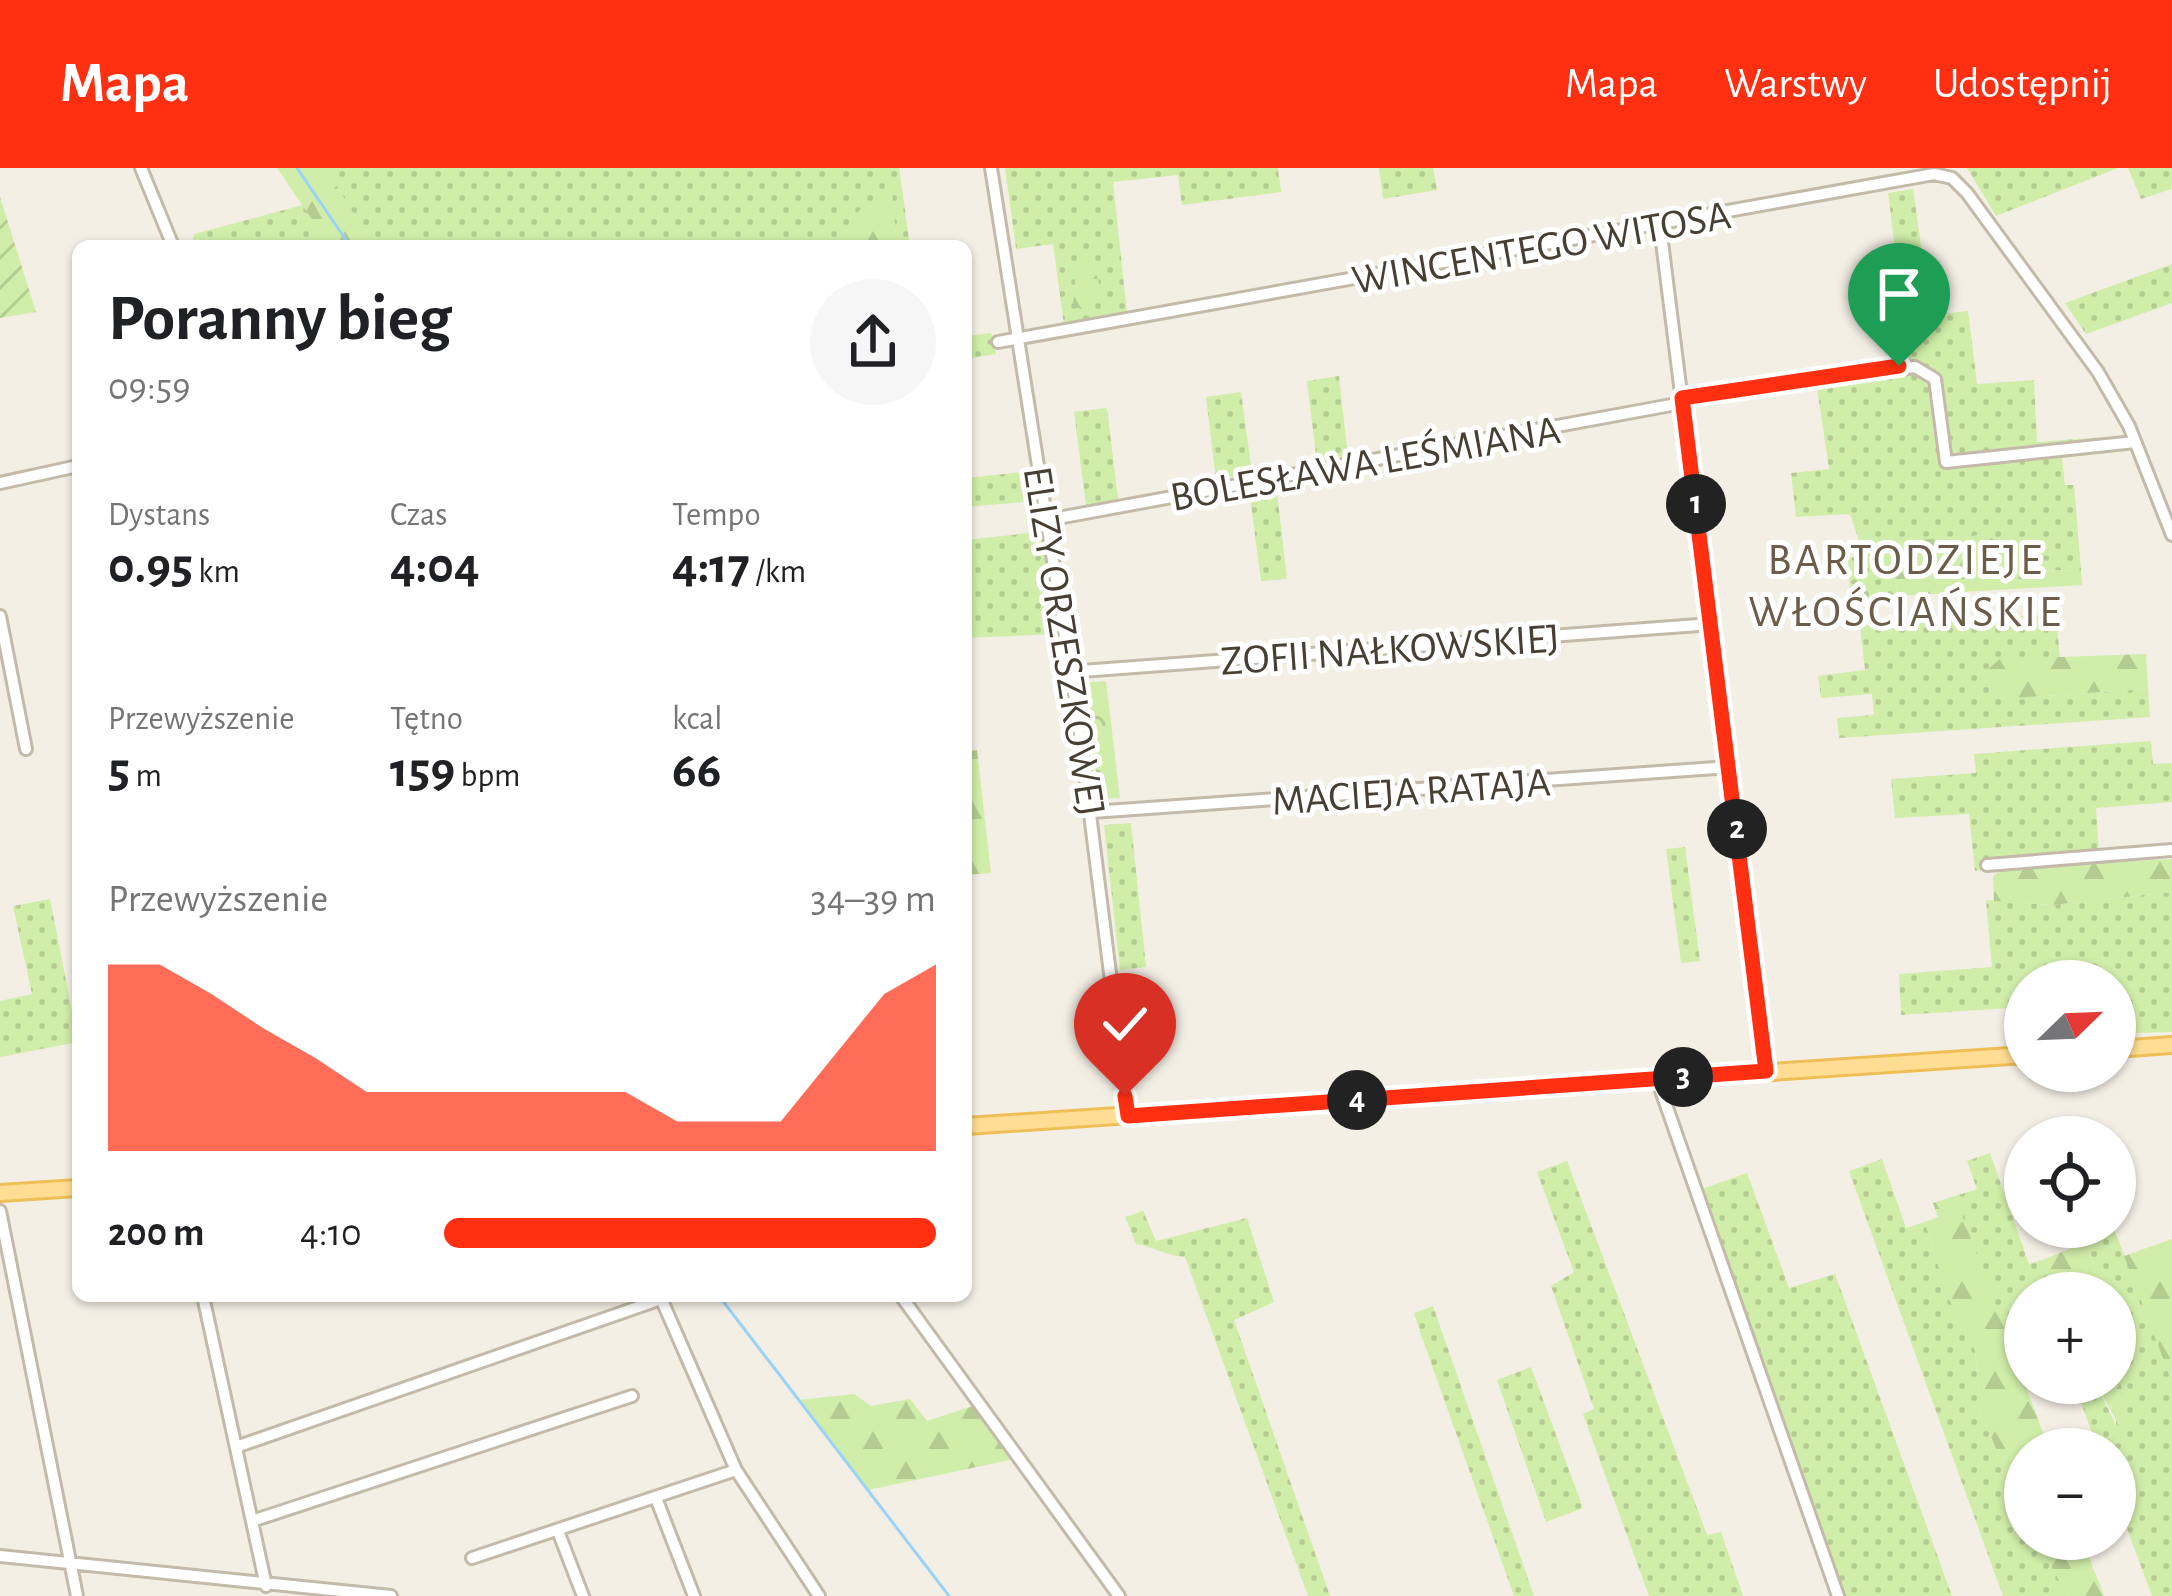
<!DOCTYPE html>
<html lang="pl">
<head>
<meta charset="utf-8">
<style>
  :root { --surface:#fff; --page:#f6f6f6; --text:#202124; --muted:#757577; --accent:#ff2f11 }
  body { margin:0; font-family:"Alegreya Sans",sans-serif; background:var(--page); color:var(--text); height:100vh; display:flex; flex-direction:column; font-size:45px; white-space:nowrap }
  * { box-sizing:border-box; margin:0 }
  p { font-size:39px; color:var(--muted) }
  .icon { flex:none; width:66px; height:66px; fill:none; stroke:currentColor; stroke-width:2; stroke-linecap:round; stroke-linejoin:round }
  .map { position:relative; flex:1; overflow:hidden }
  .sheet { position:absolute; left:72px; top:72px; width:900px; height:1062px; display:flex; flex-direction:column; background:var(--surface); border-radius:18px; box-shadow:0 3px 9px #0004 }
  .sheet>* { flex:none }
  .needle { width:78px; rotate:67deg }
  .fabs { position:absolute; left:2004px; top:792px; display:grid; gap:24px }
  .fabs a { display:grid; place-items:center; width:132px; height:132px; border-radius:50%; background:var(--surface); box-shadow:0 3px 9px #0004; font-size:60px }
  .pin { position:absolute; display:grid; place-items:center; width:102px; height:102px; color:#fff; margin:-123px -51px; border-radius:50% 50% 50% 0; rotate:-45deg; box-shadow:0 0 12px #0007 }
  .pin .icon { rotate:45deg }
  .km { position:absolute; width:60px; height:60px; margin:-30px; border-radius:50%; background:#222; color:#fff; font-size:33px; line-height:60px; text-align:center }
  .round { display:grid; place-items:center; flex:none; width:126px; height:126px; border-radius:63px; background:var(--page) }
  .summary { display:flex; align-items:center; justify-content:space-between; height:204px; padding:0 36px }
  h1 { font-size:66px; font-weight:700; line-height:90px }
  .stats { display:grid; grid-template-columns:repeat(3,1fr); gap:18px; height:204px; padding:12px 36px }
  .stats div { display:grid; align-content:center }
  .stats b { font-size:51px; font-weight:700 }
  .stats small { font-size:33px; font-weight:400 }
  .stats p { font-size:33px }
  .chart { height:336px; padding:24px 36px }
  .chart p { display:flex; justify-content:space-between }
  .chart svg { width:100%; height:216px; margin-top:12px; fill:var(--accent); opacity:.7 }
  ul { padding:0 36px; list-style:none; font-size:39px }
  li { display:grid; grid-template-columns:192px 144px 1fr; align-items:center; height:90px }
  li i { height:30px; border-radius:15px; background:var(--accent) }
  header { display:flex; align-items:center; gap:72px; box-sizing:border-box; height:168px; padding:0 60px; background:var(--accent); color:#fff }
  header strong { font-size:57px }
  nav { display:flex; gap:66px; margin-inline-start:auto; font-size:42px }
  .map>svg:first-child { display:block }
  .grass { fill:url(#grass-dots) }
  .forest { fill:url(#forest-firs) }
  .park { fill:url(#park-crowns) }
  .garden { fill:url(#garden-furrows) }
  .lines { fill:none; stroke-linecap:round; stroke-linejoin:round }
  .stream { stroke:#9ad3f7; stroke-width:3 }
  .minor-casing { stroke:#c3baa9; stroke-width:16 }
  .major-casing { stroke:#efbe57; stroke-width:20 }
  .minor { stroke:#fff; stroke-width:10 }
  .major { stroke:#ffde93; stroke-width:14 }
  .route-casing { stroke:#fff; stroke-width:24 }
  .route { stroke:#ff2f11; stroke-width:15 }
  .labels { text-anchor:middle; stroke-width:10; stroke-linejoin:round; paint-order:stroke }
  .street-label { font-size:42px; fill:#473f34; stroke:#fff }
  .neighbourhood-label { font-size:45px; letter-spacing:3px; fill:#6b5d4a; stroke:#fff }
</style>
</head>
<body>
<header>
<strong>Mapa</strong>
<nav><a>Mapa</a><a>Warstwy</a><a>Udostępnij</a></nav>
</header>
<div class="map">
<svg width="2172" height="1428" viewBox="0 0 2172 1428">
  <defs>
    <pattern id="grass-dots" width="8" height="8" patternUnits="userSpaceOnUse" patternTransform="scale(3)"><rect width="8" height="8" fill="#d0eda9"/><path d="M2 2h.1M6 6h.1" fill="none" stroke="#b4cc92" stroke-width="1.8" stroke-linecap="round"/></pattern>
    <pattern id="forest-firs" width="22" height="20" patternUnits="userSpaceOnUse" patternTransform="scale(3)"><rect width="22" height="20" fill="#d0eda9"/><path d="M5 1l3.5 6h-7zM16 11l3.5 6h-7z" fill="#b4cc92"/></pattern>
    <pattern id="park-crowns" width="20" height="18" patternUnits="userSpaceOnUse" patternTransform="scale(3)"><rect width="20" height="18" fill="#d0eda9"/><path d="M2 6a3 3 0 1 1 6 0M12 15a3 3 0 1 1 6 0" fill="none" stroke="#b4cc92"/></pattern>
    <pattern id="garden-furrows" width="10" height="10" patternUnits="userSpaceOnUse" patternTransform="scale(3)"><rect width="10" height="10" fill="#d0eda9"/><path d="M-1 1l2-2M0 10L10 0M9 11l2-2" fill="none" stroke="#b4cc92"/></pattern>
  </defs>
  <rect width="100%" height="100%" fill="#f4efe5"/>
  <path class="grass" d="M326 0H899L910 78H897L891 25 862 41 847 60 863 78H373Z
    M1005 0H1278L1281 24 1182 37 1178 7 1113 14 1127 145 1064 157 1053 76 1016 81Z
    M1379 0H1433L1437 22 1383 31Z
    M1967 0H2118L1996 48Z
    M2128 0H2172V21L2141 31Z
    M1913 21 1931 147 1968 143 1977 216 2034 212 2037 274 2119 268 2126 283 2062 290 2065 317H2074L2081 403 2035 402 1984 367 1892 375 1897 428 1850 432 1848 390 1864 388 1850 346 1796 349 1791 305 1829 301 1816 213 1910 200 1888 25Z
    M303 37 330 78H192L194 66Z
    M2172 96V135L2086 166 2065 135Z
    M991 165 996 186 966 191V168Z
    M1339 208 1348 289 1317 295 1307 213Z
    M1241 224 1252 305 1216 312 1206 229Z
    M1107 240 1118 331 1086 337 1074 244Z
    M1032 303 1057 466 966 470V372L1028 365 1024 334 966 339V310Z
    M1276 316 1287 411 1261 413 1249 321Z
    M2056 446 2060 491 1999 492 1988 502V518L1998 531 2148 521 2150 549 1839 570 1837 550 1874 547 1872 526 1821 530 1818 508 1865 502 1860 458Z
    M2151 573 2153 596 2172 595V634L2096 640 2099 684 1983 692V702L1975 703 1969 646 1895 650 1891 611 1976 605 1974 586Z
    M1131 655 1146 799 1120 802 1104 657Z
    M1685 679 1700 793 1681 795 1666 681Z
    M2172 724V864L2133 865 2132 833H2115V813H2025V839L1901 847 1899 806 1992 799 1986 732 2052 737Z
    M50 731 78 874 0 889V833L32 826 13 738Z
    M1990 985 2029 1096 2042 1092 2056 1125H2025V1170L2009 1176 1955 1028 1977 1021 1967 993Z
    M1882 991 1906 1060 1925 1054 1947 1127 1975 1182 1981 1247 2024 1340 2025 1371H2034L2069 1428H2003L1849 1003Z
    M1567 993 1707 1367 1721 1364 1743 1428H1649L1583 1246 1594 1241 1551 1118 1574 1104 1537 1004Z
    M1747 1005 1789 1120 1835 1106 1952 1428H1844L1699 1022Z
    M1143 1043 1156 1073 1247 1050 1274 1134 1234 1152 1330 1428H1308L1185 1089C1166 1088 1155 1079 1136 1076L1125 1049Z
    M2115 1063 2172 1214V1428H2152L2115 1328V1281H2098L2074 1215H2096L2116 1258 2115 1125H2090L2087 1116 2097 1109 2087 1074Z
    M1433 1138 1534 1428H1514L1419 1161 1414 1145Z
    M1531 1199 1583 1340 1546 1354 1497 1212Z"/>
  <path class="forest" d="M277 0H326L373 78H330Z
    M892 25 897 78 854 73 847 60C856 41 872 30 892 25Z
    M1082 92H1091L1101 120 1083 142 1073 138 1076 100Z
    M1984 367 2030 388 2036 402 2081 403 2082 417 1897 428 1892 374Z
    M2146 486 2148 521 1998 531 1988 518V501L2000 491Z
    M977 582 991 705 966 707V584Z
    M2172 691V724L2052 737 1994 733 1993 709 2002 700Z
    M1955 1028 2049 1281H2025V1344L1981 1247 1975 1182 1947 1127 1925 1054 1938 1049 1933 1035Z
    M2172 1071V1214L2124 1088Z
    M2087 1074 2097 1109 2087 1116 2090 1125H2056L2042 1092Z
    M2115 1193 2129 1252 2124 1267 2096 1215H2115Z
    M854 1226 871 1238 910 1231 927 1253 973 1238 1010 1292 868 1322 799 1232Z
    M2034 1371H2082L2104 1428H2069Z"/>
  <path class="park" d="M1106 513 1120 630 1100 631 1083 515Z"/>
  <path class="garden" d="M0 29 36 144 0 150Z"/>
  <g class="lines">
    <path class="stream" d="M297 0 350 78
      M719 1128 949 1428"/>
    <defs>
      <path id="minor" d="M141 0 173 78
        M991 0 1078 551 1128 948
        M1660 58 1766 903
        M998 174 1934 6 1952 10 1967 25 2098 204 2129 258 2172 367
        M1681 229 1915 199 1935 211 1946 294 2135 274
        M0 315 78 298
        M1047 352 1682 235
        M0 448 26 581
        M1068 504 1712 456
        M1092 644 1730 599
        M1987 697 2172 682
        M1657 911 1838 1428
        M0 1043 77 1428
        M203 1128 266 1418
        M660 1128 736 1302 819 1428
        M901 1128 1119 1428
        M236 1279 661 1131
        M656 1330 694 1428
        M252 1353 632 1228
        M558 1363 583 1428
        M0 1388 391 1428
        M472 1390 736 1302"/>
      <path id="major" d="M2115 881 2172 877
        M966 958 2025 887
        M0 1025 78 1020"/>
    </defs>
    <use href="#minor" class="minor-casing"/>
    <use href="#major" class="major-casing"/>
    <use href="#minor" class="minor"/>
    <use href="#major" class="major"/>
  </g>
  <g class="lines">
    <defs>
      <path id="route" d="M1125 928 1128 948 1766 903 1682 230 1899 198"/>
    </defs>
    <use href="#route" class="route-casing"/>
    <use href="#route" class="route"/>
  </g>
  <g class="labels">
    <g class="street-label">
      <text transform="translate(1541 78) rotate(-10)" y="15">WINCENTEGO WITOSA</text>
      <text transform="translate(1365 294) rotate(-10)" y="15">BOLESŁAWA LEŚMIANA</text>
      <text transform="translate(1066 473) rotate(81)" y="15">ELIZY ORZESZKOWEJ</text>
      <text transform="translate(1390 480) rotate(-4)" y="15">ZOFII NAŁKOWSKIEJ</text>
      <text transform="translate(1411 622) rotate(-4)" y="15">MACIEJA RATAJA</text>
    </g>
    <g class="neighbourhood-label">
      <text x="1906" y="406">BARTODZIEJE<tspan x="1906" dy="52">WŁOŚCIAŃSKIE</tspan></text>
    </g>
  </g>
</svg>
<div class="fabs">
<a><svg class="needle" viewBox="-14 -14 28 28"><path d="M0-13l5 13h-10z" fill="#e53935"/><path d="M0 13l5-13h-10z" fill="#757577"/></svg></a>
<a><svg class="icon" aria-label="locate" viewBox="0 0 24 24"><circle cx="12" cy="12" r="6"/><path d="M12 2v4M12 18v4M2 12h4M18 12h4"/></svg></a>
<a>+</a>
<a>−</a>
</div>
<div class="pin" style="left:1899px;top:198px;background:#1e9e55"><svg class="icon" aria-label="arrive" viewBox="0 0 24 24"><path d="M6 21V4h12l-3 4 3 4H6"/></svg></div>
<div class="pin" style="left:1125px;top:928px;background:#d93025"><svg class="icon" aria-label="check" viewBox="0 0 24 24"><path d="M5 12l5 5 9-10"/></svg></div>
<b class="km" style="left:1696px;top:336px">1</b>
<b class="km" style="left:1737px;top:661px">2</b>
<b class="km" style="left:1683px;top:909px">3</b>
<b class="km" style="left:1357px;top:932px">4</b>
<section class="sheet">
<div class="summary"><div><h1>Poranny bieg</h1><p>09:59</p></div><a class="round"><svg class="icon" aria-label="share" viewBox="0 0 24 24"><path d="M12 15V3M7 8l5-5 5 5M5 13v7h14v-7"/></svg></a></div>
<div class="stats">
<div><p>Dystans</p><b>0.95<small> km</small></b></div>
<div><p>Czas</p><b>4:04</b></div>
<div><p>Tempo</p><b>4:17<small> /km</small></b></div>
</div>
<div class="stats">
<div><p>Przewyższenie</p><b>5<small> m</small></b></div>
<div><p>Tętno</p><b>159<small> bpm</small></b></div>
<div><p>kcal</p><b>66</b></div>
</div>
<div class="chart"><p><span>Przewyższenie</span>34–39 m</p>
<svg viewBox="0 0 160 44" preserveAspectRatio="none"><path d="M0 44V6L10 6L20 12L30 19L40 25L50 32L60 32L70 32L80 32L90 32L100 32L110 38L120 38L130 38L140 25L150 12L160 6V44z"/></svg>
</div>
<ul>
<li><b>200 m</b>4:10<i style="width:100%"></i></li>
</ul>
</section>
</div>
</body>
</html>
